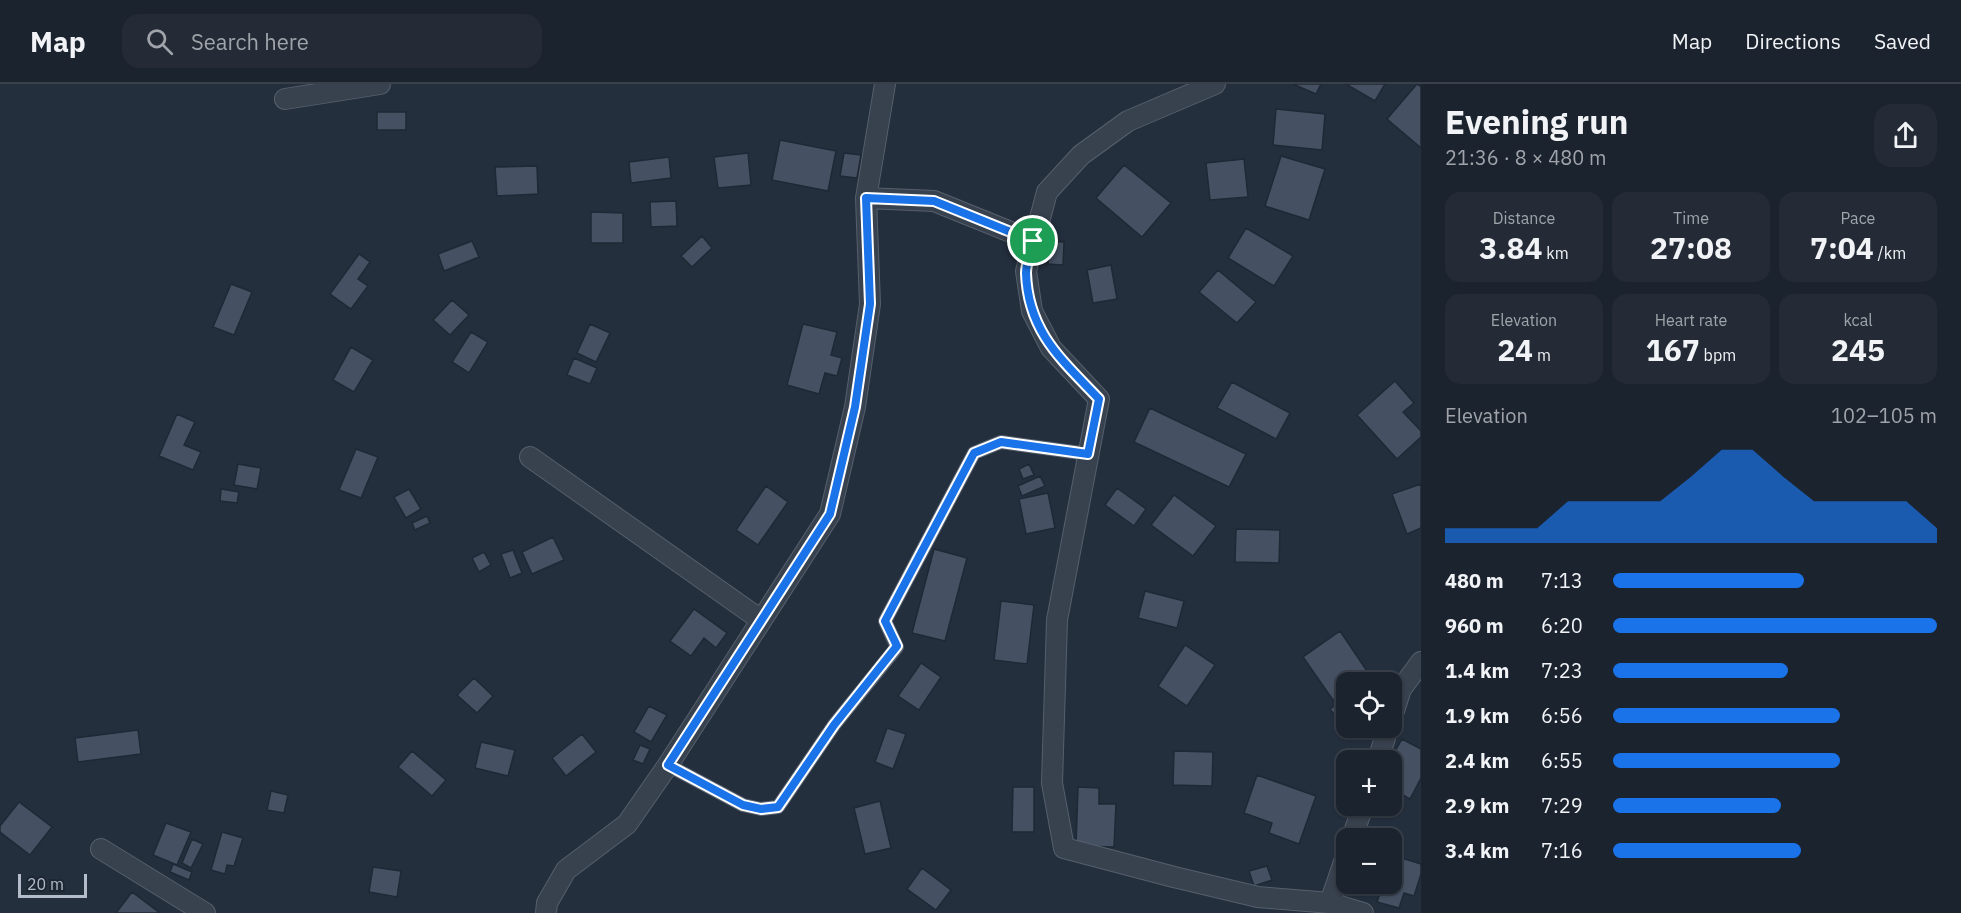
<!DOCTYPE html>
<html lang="en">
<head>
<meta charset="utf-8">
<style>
  :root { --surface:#1b232e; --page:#242b36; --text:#f1f3f6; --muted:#a0a4aa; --line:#39404a; --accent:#1a73e8 }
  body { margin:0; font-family:"IBM Plex Sans",sans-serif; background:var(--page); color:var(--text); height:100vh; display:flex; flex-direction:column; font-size:22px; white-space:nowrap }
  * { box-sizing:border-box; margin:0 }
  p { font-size:20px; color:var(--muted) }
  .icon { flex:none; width:33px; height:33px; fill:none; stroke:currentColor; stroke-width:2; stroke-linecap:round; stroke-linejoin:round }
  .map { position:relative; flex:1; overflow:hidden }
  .panel { display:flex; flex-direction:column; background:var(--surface); width:540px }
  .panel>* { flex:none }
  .controls { position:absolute; left:1336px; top:588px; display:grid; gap:12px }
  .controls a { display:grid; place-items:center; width:66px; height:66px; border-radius:12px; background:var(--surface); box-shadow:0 2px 4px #0004,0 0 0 2px var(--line); font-size:30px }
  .scale { position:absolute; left:18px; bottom:15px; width:69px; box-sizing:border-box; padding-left:6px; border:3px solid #b4bcc9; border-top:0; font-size:16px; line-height:21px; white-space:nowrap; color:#b4bcc9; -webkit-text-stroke:4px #1d2633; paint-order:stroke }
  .pin { position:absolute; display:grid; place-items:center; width:51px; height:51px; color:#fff; margin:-26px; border:3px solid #fff; border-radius:50%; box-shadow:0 2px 6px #0007 }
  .round { display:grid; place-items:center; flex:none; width:63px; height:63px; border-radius:18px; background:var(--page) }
  .summary { display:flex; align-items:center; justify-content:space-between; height:102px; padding:0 24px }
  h1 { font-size:33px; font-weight:700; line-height:45px }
  .figures { display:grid; grid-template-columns:repeat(3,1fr); gap:9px; height:102px; padding:6px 24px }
  .figures div { display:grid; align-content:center; border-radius:15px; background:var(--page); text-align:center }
  .figures b { font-size:30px; font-weight:700 }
  .figures small { font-size:16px; font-weight:400 }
  .figures p { font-size:16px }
  .chart { height:168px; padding:12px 24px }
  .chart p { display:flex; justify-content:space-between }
  .chart svg { width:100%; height:108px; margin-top:6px; fill:var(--accent); opacity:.7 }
  ul { padding:0 24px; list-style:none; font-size:20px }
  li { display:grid; grid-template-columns:96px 72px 1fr; align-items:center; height:45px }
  li i { height:15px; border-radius:8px; background:var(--accent) }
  header { display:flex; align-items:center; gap:36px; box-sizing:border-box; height:84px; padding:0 30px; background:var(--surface); border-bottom:2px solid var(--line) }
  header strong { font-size:28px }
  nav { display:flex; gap:33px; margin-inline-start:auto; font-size:21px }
  .search { width:420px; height:54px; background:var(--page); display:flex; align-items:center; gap:15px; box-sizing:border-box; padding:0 21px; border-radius:18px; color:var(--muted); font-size:22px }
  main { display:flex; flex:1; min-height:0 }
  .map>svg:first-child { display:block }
  .building { fill:#455162; stroke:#1f2835; stroke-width:1.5 }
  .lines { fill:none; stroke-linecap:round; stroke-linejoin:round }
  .lane-casing { stroke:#565f6c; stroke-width:14 }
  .street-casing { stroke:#565f6c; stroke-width:22 }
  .lane { stroke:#38414e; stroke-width:10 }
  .street { stroke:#38414e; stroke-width:20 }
  .route-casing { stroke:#fff; stroke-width:12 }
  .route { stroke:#1a73e8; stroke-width:8 }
</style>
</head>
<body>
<header>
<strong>Map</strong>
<div class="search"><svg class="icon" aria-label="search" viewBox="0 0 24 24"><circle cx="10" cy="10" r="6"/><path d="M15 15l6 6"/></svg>Search here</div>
<nav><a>Map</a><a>Directions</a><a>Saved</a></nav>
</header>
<main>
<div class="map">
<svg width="1421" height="829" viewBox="0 0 1421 829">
  <rect width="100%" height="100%" fill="#242f3e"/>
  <path class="building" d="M1293 0H1321L1316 10Z
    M1346 0H1385L1375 17Z
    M1417 0 1421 3V64L1387 35Z
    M1276 25 1325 30 1322 66 1273 61Z
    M377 28H406V46H377Z
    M780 56 836 67 828 107 772 96Z
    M748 69 751 101 718 104 714 73Z
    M844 69 861 71 857 94 840 92Z
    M1281 72 1325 85 1309 136 1265 122Z
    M669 73 671 94 631 99 629 78Z
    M1244 75 1248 113 1210 116 1206 79Z
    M1124 81 1171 119 1142 153 1096 114Z
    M537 82 538 110 497 112 495 83Z
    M676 117 677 142 651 143 650 118Z
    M591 128 623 129V159H591Z
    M1246 144 1293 172 1274 202 1228 174Z
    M702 152 712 164 692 183 681 172Z
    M472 157 479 173 444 187 438 170Z
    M1049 157 1064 158 1063 181 1048 180Z
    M359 170 370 178 358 195 368 202 351 225 330 210Z
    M1111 181 1117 215 1093 219 1087 186Z
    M1218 186 1256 218 1237 239 1199 208Z
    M231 200 252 208 234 251 213 243Z
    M452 216 469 231 450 251 433 236Z
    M590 240 610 249 596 278 577 269Z
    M803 240 837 248 831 271 842 274 837 292 825 289 819 310 787 301Z
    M471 248 488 258 469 289 452 278Z
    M351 263 373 276 354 308 333 296Z
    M574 274 597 284 590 300 567 291Z
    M1395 297 1414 319 1403 328 1421 347V353L1397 375 1357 331Z
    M1232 298 1290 329 1276 355 1217 324Z
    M1150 324 1246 370 1229 403 1134 358Z
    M177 330 195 338 184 361 201 368 193 386 159 372Z
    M356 365 378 373 361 414 339 406Z
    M238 380 261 384 257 405 234 401Z
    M1029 380 1034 391 1023 395 1019 385Z
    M1040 392 1045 402 1022 412 1018 402Z
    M1421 400V444L1407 450 1392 410Z
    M766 402 788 418 758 461 736 446Z
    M1117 404 1146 425 1134 442 1105 421Z
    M221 405 239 408 237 419 220 417Z
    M409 405 421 425 406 434 394 413Z
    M1048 409 1055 444 1026 450 1019 415Z
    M1174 411 1216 442 1193 472 1151 441Z
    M427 432 430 439 415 446 412 439Z
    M1236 445 1280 446 1279 479 1235 478Z
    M553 453 564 476 532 490 522 468Z
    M934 465 967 474 945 557 912 549Z
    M513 466 522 489 510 494 501 470Z
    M484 468 491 481 479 488 472 474Z
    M1145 507 1184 517 1177 544 1138 534Z
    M1001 517 1034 521 1027 580 994 576Z
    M694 525 727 549 716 564 704 554 691 572 670 557Z
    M1340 547 1369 590 1357 598H1347V606L1333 616 1303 573Z
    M1185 561 1215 581 1187 622 1158 602Z
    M921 579 941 593 919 626 898 612Z
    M474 594 493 612 477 629 457 611Z
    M1347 613V630L1338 636 1330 625Z
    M649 622 667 631 651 658 634 648Z
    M887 644 906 650 893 685 875 678Z
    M138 646 141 670 78 678 75 654Z
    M582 650 596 668 566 692 552 674Z
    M1402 655 1421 665V694L1410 715 1392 705V676H1390Z
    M481 658 515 666 508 692 475 684Z
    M640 661 650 665 643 680 633 676Z
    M412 667 446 696 432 712 398 683Z
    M1174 667 1213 668 1212 702 1173 701Z
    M1257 691 1316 712 1299 760 1269 749 1272 739 1244 729Z
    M1013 703H1034V748H1012Z
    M1078 703 1099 704V720H1116L1114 763 1076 762Z
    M271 707 288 711 284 729 267 726Z
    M880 717 891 764 865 770 854 724Z
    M19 718 52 743 30 771 0 748V742Z
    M166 739 191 748 177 781 153 771Z
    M222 748 243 754 234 782 227 781 225 790 211 786Z
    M192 755 203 760 191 784 182 779Z
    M1392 771 1421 780V790L1414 812 1404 809 1399 824 1377 818 1381 806 1365 802 1366 800H1392Z
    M173 780 192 788 189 796 170 788Z
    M1267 782 1272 796 1254 802 1249 787Z
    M373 783 401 787 397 813 369 808Z
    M922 784 951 806 936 826 907 805Z
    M132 808 160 829H116Z"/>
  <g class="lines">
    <defs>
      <path id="lane" d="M668 681 743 721 761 725 778 723 834 641 897 563 885 537 974 369 1001 358 1088 370"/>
      <path id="street" d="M1215 0 1128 37 1081 71 1047 108 1026 187 1032 227 1051 264 1099 315 1057 536 1052 699 1064 764 1174 793 1258 813 1330 819 1363 829
        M285 15 380 0
        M866 114 934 117 1033 157
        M530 373 761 536
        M1392 633 1401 605 1421 578
        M1378 676 1388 644
        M1352 754 1363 722
        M101 765 205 829
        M1330 819 1347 769
        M546 829 547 819 566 786 627 740 668 681 830 430 855 323 870 220 866 114 885 0"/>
    </defs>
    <use href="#lane" class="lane-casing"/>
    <use href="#street" class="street-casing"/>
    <use href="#lane" class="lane"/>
    <use href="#street" class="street"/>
  </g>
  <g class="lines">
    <defs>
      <path id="route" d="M866 114 934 117 1033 157C1031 167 1026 179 1026 189 1028 248 1062 276 1099 315L1088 370 1001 358 974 369 885 537 897 562 834 641 778 723 761 725 743 721 668 681 830 430 855 323 870 220Z"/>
    </defs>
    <use href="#route" class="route-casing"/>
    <use href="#route" class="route"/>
  </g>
</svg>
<div class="controls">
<a><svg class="icon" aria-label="locate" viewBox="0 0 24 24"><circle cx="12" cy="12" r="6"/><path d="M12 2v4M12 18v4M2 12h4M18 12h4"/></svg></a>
<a>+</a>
<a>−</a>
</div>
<div class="scale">20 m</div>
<div class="pin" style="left:1033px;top:157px;background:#1e9e55"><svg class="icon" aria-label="arrive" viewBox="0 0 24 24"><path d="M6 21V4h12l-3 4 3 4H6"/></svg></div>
</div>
<section class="panel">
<div class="summary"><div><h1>Evening run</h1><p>21:36 · 8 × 480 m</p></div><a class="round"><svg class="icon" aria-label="share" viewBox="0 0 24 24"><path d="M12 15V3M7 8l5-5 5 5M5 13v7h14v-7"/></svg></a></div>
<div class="figures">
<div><p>Distance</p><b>3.84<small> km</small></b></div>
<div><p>Time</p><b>27:08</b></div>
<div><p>Pace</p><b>7:04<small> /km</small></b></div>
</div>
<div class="figures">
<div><p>Elevation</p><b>24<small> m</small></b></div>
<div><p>Heart rate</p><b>167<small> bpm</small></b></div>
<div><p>kcal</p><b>245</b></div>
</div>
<div class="chart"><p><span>Elevation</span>102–105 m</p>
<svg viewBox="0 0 160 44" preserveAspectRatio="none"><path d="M0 44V38L10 38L20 38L30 38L40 27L50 27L60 27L70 27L80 17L90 6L100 6L110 17L120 27L130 27L140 27L150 27L160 38V44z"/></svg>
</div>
<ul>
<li><b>480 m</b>7:13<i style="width:59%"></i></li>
<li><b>960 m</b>6:20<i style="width:100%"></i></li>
<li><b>1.4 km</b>7:23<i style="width:54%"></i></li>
<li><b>1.9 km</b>6:56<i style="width:70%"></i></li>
<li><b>2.4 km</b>6:55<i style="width:70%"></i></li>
<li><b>2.9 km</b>7:29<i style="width:52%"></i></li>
<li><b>3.4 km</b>7:16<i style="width:58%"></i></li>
</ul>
</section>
</main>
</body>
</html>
